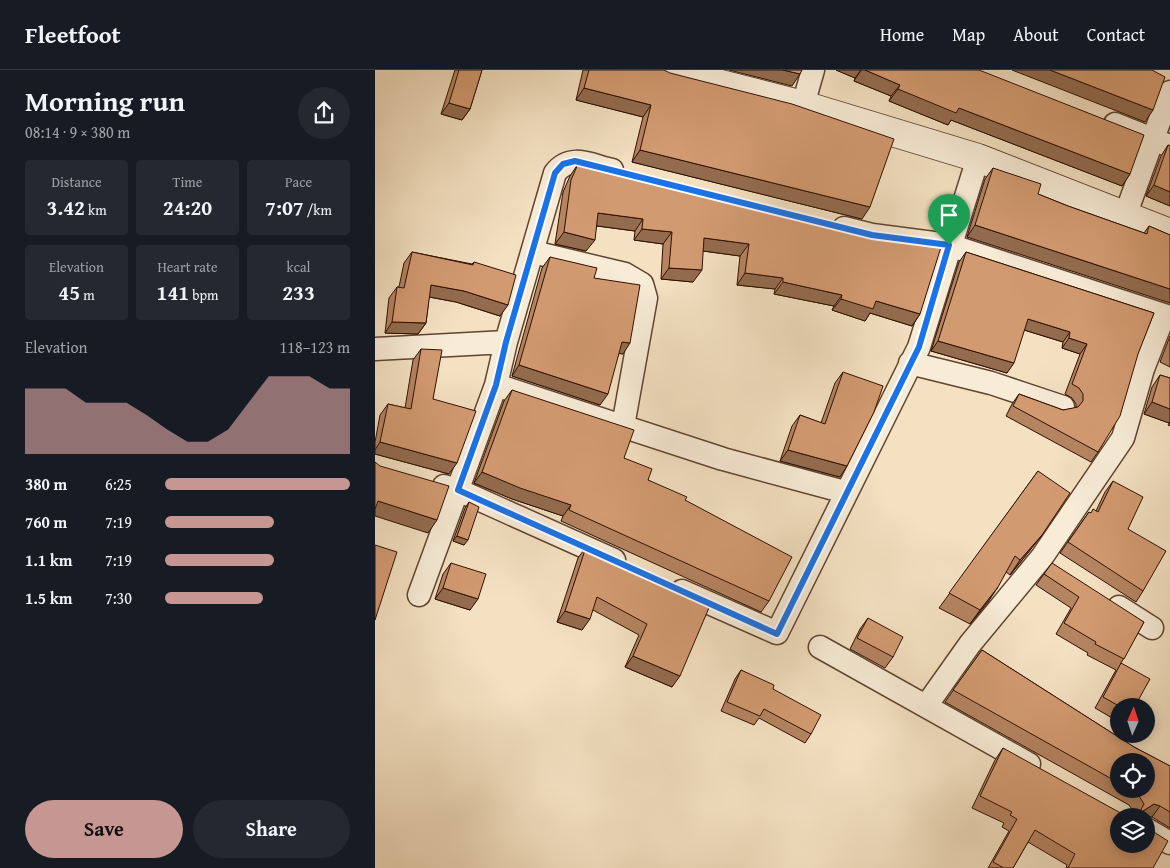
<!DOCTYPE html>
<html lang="en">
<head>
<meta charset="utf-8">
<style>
  :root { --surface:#171b24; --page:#242831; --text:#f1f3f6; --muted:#9ea1a6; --line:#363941; --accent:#c59692 }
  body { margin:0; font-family:"Gentium Book Plus",serif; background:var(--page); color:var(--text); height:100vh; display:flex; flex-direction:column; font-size:19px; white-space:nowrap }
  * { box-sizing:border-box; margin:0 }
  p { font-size:16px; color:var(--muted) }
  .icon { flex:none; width:28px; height:28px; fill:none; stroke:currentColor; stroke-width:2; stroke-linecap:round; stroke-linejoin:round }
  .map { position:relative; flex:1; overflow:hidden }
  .panel { display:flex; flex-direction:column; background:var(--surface); width:375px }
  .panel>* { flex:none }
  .needle { width:32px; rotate:3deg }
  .tools { position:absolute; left:735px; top:628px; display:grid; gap:10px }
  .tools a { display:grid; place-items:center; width:45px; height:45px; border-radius:50%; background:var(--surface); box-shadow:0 2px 12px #0003; font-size:25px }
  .pin { position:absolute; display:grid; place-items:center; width:42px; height:42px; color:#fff; margin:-51px -21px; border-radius:50% 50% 50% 0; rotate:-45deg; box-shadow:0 0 5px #0007 }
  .pin .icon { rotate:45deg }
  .round { display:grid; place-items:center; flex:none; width:52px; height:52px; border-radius:26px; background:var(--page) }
  .summary { display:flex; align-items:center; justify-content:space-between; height:85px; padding:0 25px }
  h1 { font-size:28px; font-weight:600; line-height:38px }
  .figures { display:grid; grid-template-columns:repeat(3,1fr); gap:8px; height:85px; padding:5px 25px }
  .figures div { display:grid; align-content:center; border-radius:5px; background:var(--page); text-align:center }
  .figures b { font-size:21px; font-weight:600 }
  .figures small { font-size:14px; font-weight:400 }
  .figures p { font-size:14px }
  .chart { height:140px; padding:10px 25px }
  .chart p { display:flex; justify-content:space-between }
  .chart svg { width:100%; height:90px; margin-top:5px; fill:var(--accent); opacity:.7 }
  .action { display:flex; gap:10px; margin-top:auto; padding:10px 25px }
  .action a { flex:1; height:58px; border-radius:30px; background:var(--accent); color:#111; font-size:20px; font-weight:600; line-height:58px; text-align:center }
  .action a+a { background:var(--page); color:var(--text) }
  ul { padding:0 25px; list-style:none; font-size:16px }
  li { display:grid; grid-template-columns:80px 60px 1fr; align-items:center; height:38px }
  li i { height:12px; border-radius:6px; background:var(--accent) }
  header { display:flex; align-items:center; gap:30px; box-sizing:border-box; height:70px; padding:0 25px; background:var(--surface); border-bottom:1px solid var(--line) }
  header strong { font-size:24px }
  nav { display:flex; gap:28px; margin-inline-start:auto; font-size:18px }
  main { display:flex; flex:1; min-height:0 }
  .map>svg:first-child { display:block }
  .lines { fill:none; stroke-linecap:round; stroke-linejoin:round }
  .minor-casing { stroke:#604430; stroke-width:25 }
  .tertiary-casing { stroke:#604430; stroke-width:30 }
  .minor { stroke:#f8ecd7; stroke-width:22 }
  .tertiary { stroke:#f8ecd7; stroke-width:28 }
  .wall { fill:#b58461; stroke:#2f1000; fill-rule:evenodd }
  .shaded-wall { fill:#936c4f; stroke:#2f1000 }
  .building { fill:#d29a71; stroke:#2f1000 }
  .route-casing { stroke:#fff; stroke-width:10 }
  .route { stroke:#1a73e8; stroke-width:6 }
</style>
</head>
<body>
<header>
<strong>Fleetfoot</strong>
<nav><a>Home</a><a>Map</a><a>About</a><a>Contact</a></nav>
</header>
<main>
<section class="panel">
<div class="summary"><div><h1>Morning run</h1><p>08:14 · 9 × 380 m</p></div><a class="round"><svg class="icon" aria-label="share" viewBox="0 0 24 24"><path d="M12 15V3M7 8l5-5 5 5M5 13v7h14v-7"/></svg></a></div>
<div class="figures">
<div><p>Distance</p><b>3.42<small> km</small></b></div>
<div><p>Time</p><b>24:20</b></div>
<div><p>Pace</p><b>7:07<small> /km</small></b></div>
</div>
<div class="figures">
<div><p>Elevation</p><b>45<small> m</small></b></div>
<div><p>Heart rate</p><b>141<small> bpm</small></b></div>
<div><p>kcal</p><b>233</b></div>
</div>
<div class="chart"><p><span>Elevation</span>118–123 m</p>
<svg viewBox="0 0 160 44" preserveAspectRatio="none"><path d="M0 44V12L10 12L20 12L30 19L40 19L50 19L60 25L70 32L80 38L90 38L100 32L110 19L120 6L130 6L140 6L150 12L160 12V44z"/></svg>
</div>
<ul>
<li><b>380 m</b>6:25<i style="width:100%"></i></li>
<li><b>760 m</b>7:19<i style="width:59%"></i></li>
<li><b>1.1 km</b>7:19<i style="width:59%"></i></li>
<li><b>1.5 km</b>7:30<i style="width:53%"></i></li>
</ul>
<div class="action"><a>Save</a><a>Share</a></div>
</section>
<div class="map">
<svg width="795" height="798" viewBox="0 0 795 798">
  <rect width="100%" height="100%" fill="#f4e1c2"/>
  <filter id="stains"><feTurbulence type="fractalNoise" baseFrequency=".004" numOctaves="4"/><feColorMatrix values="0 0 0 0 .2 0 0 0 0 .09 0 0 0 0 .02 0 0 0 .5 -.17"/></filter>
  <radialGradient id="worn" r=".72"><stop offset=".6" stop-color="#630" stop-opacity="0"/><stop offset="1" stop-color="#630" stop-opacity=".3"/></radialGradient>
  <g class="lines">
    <defs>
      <path id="minor" d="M428 35 438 0
        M740 54 795 76
        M750 146 795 22
        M469 158 497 165 574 175 795 247
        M158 182 250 204 267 214 271 228 248 356
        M0 279 131 272
        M535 293 616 313 688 337
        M121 315 348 389 470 422
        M69 416 83 420 239 490
        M307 521 402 563 544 277 603 88
        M44 525 121 315 131 272 180 103C196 83 215 95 237 100
        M744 537 777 558
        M445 577 654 694
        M551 636 595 574 667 487 748 368 768 299 789 245
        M771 759 795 773"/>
      <path id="tertiary" d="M291 0 428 35 603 88 795 163"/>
    </defs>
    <use href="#minor" class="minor-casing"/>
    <use href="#tertiary" class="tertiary-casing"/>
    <use href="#minor" class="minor"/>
    <use href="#tertiary" class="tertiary"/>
  </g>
  <path class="wall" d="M80 0H107L95 39 87 50 66 44Z
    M208 0H289L487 149 257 92 268 47 201 30Z
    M461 0H604L755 104 747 116 576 50 573 55 514 31 516 26 479 11 480 8Z
    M793 75 795 76V136L771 126 786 86Z
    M203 94 545 244 537 256 495 243 490 251 457 240 459 236 399 224 400 219 362 215 365 186 328 181 318 212 286 209 288 174 259 170 260 161 222 156 211 181 180 174 188 122 195 106Z
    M618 98 663 124 693 136 769 163 774 156 795 165 592 167 610 109Z
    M37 182 97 194 99 192 125 246 81 232 54 227 51 253 43 264 10 263 14 228 22 217H24L29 193Z
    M591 182 779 243 723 382 716 392 631 346 637 334 644 324 688 340 701 338V334L697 328 690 324 705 284 687 278 688 272 649 260 632 303 556 281 584 192Z
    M175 187 219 208 248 284 244 283 225 335 137 306 167 198Z
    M795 266V297L785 292Z
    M46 279 58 329 74 404 0 384V372L5 345 13 334 30 338 38 290Z
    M468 302 465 407 405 391 417 356 425 345 446 353 460 313Z
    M785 305 795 308V356L793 355 794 353 769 344 777 317Z
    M137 320 249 388 273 410 310 430 394 531 386 542 186 451 188 446 137 429 99 413 129 331Z
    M663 401 656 479 635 505 631 502 613 532 595 554 564 538Z
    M738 411 753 459 768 521 761 532 685 483 714 442 715 443 721 441 730 422Z
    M94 432 89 475 78 471 90 438Z
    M211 477 336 533 297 617 250 597 264 565 218 540 207 560 182 552 203 488Z
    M76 493 95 540 60 529 68 504Z
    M669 504 769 552 746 593 744 636V652L720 638 741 600 712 585 713 583 681 564 696 538 661 515Z
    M493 548 518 587 510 598 475 579 485 559Z
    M607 580 759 677 795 696V758L777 747 771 746H761V745L754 735 570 632ZM744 691 771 719H744Z
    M366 600 398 619 436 664 430 673 384 648 379 655 346 641 360 609Z
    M628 678 778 798H691L692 795 653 772 638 798H613L634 761 627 757 629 753 597 738 620 690Z"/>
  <path class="shaded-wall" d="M354 0H408L425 4 417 16Z
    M461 0H486L480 8Z
    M486 0H490L525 15 516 26 479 11Z
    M637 0H675L778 40 770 52Z
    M209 18 276 35 268 47 201 30Z
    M523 19 584 38 755 104 747 116 576 50 573 55 514 31Z
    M74 33 95 39 87 50 66 44Z
    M265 80 495 137 487 149 257 92Z
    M779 115 795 122V136L771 126Z
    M223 143 268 149 260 161 215 155Z
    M600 155 795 219V233L592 167Z
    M267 159 297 162 288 174 259 170Z
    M189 162 220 170 211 181 180 174Z
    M329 168 374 174 365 186 321 180Z
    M294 198 327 200 318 212 286 209Z
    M370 203 408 208 400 219 362 215Z
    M408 212 467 225 459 236 399 224Z
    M56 215 89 221 133 235 125 246 81 232 49 226Z
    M466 229 501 231 545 244 537 256 495 243 490 251 457 240Z
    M653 249 695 262 688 272 646 259Z
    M17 252 51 253 43 264 10 263Z
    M694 268 712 274 705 284 687 278Z
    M563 271 639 293 632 303 556 281Z
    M247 272 255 273 248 284 239 283Z
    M144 295 233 324 225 335 137 306Z
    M777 332 795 339V352L794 353 769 344Z
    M5 372 82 393 74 404 0 384V380Z
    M413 380 472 396 465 407 405 391Z
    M107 402 196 435 188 446 137 429 99 413Z
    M3 431 62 450 53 463 0 446V435Z
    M667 465 656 479 635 505 645 490Z
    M82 466 93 470 89 475 78 471Z
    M623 517 613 532 595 554 605 540Z
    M68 518 103 529 95 540 60 529Z
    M190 541 215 549 207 560 182 552Z
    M258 586 305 606 297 617 250 597Z
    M779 734 785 736 777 747 771 746H764L768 741Z"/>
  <path class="building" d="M84 0H107L95 39 74 33Z
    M214 0H289L295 3 417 34 519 69 495 137 265 80 276 35 209 18Z
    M408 0H427L425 4Z
    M490 0H604L769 65 755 104 584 38 581 43 523 19 525 15Z
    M675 0H777L790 7 778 40Z
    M793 75 795 76V122L779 115Z
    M208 93 502 166 567 174 545 244 501 231 498 239 466 229 467 225 408 212V208L370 203 374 174 329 168 327 200 294 198 297 162 267 159 268 149 223 143 220 170 189 162 196 110 203 94Z
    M618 98 666 114 663 124 693 136 772 164 774 156 795 165V219L600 155Z
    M37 182 98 195 99 192 141 205 133 235 89 221 56 215 51 253 17 252 22 217 29 218Z
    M591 182 779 243 763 284 745 346 723 382 638 336 644 324 688 340 703 337 708 331V324L704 318 697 314 712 274 694 268 695 262 653 249 639 293 563 271Z
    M175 187 222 198 219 208 265 215 255 273 247 272 233 324 144 295Z
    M46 279 67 280 58 329 101 341 82 393 5 372 13 334 36 339Z
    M468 302 508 316 499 342 472 396 413 380 425 345 450 354Z
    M785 305 795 308V339L777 332Z
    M137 320 259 360 249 388 277 399 273 410 312 427 310 430 417 487 394 531 194 440 196 435 145 418 107 402Z
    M0 392 5 396 74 416 62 450 3 431 0 439Z
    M663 401 695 423 667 465 645 490 640 486 623 517 605 540 574 523Z
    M738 411 768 427 753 459 791 481 768 521 693 472 714 442 716 443 718 439 723 442Z
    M94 432 104 437 93 470 82 466Z
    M0 475 22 482 0 550Z
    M211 477 336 533 305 606 258 586 272 554 222 527 215 549 190 541Z
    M76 493 111 504 103 529 68 518Z
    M677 493 769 552 749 589 720 574 721 572 689 553 704 527 669 504Z
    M493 548 528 567 518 587 482 568Z
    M607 580 759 677 795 696V742L785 736 779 734 768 741 766 746H761L763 745 769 734 762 723 755 719H771V691H744V713L578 620Z
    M746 593 775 609 760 636H744L728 627Z
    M366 600 399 615 398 619 446 645 436 664 389 639 385 646 352 632Z
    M628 678 751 746H744V774H771V757L793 771 778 798H693L700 784 660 760 638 798H629L618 792 642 749 635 745 637 742 605 726Z"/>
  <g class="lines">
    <defs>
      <path id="route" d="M200 91 497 165 574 175 544 277 402 564 83 420 121 315 131 272 180 103 188 94Z"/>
    </defs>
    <use href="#route" class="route-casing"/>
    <use href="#route" class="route"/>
  </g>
  <rect width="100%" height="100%" filter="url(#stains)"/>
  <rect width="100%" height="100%" fill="url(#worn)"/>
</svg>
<div class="tools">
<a><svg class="needle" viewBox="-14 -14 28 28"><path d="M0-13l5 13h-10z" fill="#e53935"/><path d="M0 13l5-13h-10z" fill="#9ea1a6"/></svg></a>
<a><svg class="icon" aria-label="locate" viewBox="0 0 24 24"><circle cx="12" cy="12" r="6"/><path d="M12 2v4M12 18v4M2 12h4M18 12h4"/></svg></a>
<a><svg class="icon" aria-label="layers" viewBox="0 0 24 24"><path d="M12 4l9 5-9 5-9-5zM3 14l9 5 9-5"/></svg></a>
</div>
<div class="pin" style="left:574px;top:175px;background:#1e9e55"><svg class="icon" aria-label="arrive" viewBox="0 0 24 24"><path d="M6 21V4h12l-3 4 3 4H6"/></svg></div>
</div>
</main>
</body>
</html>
